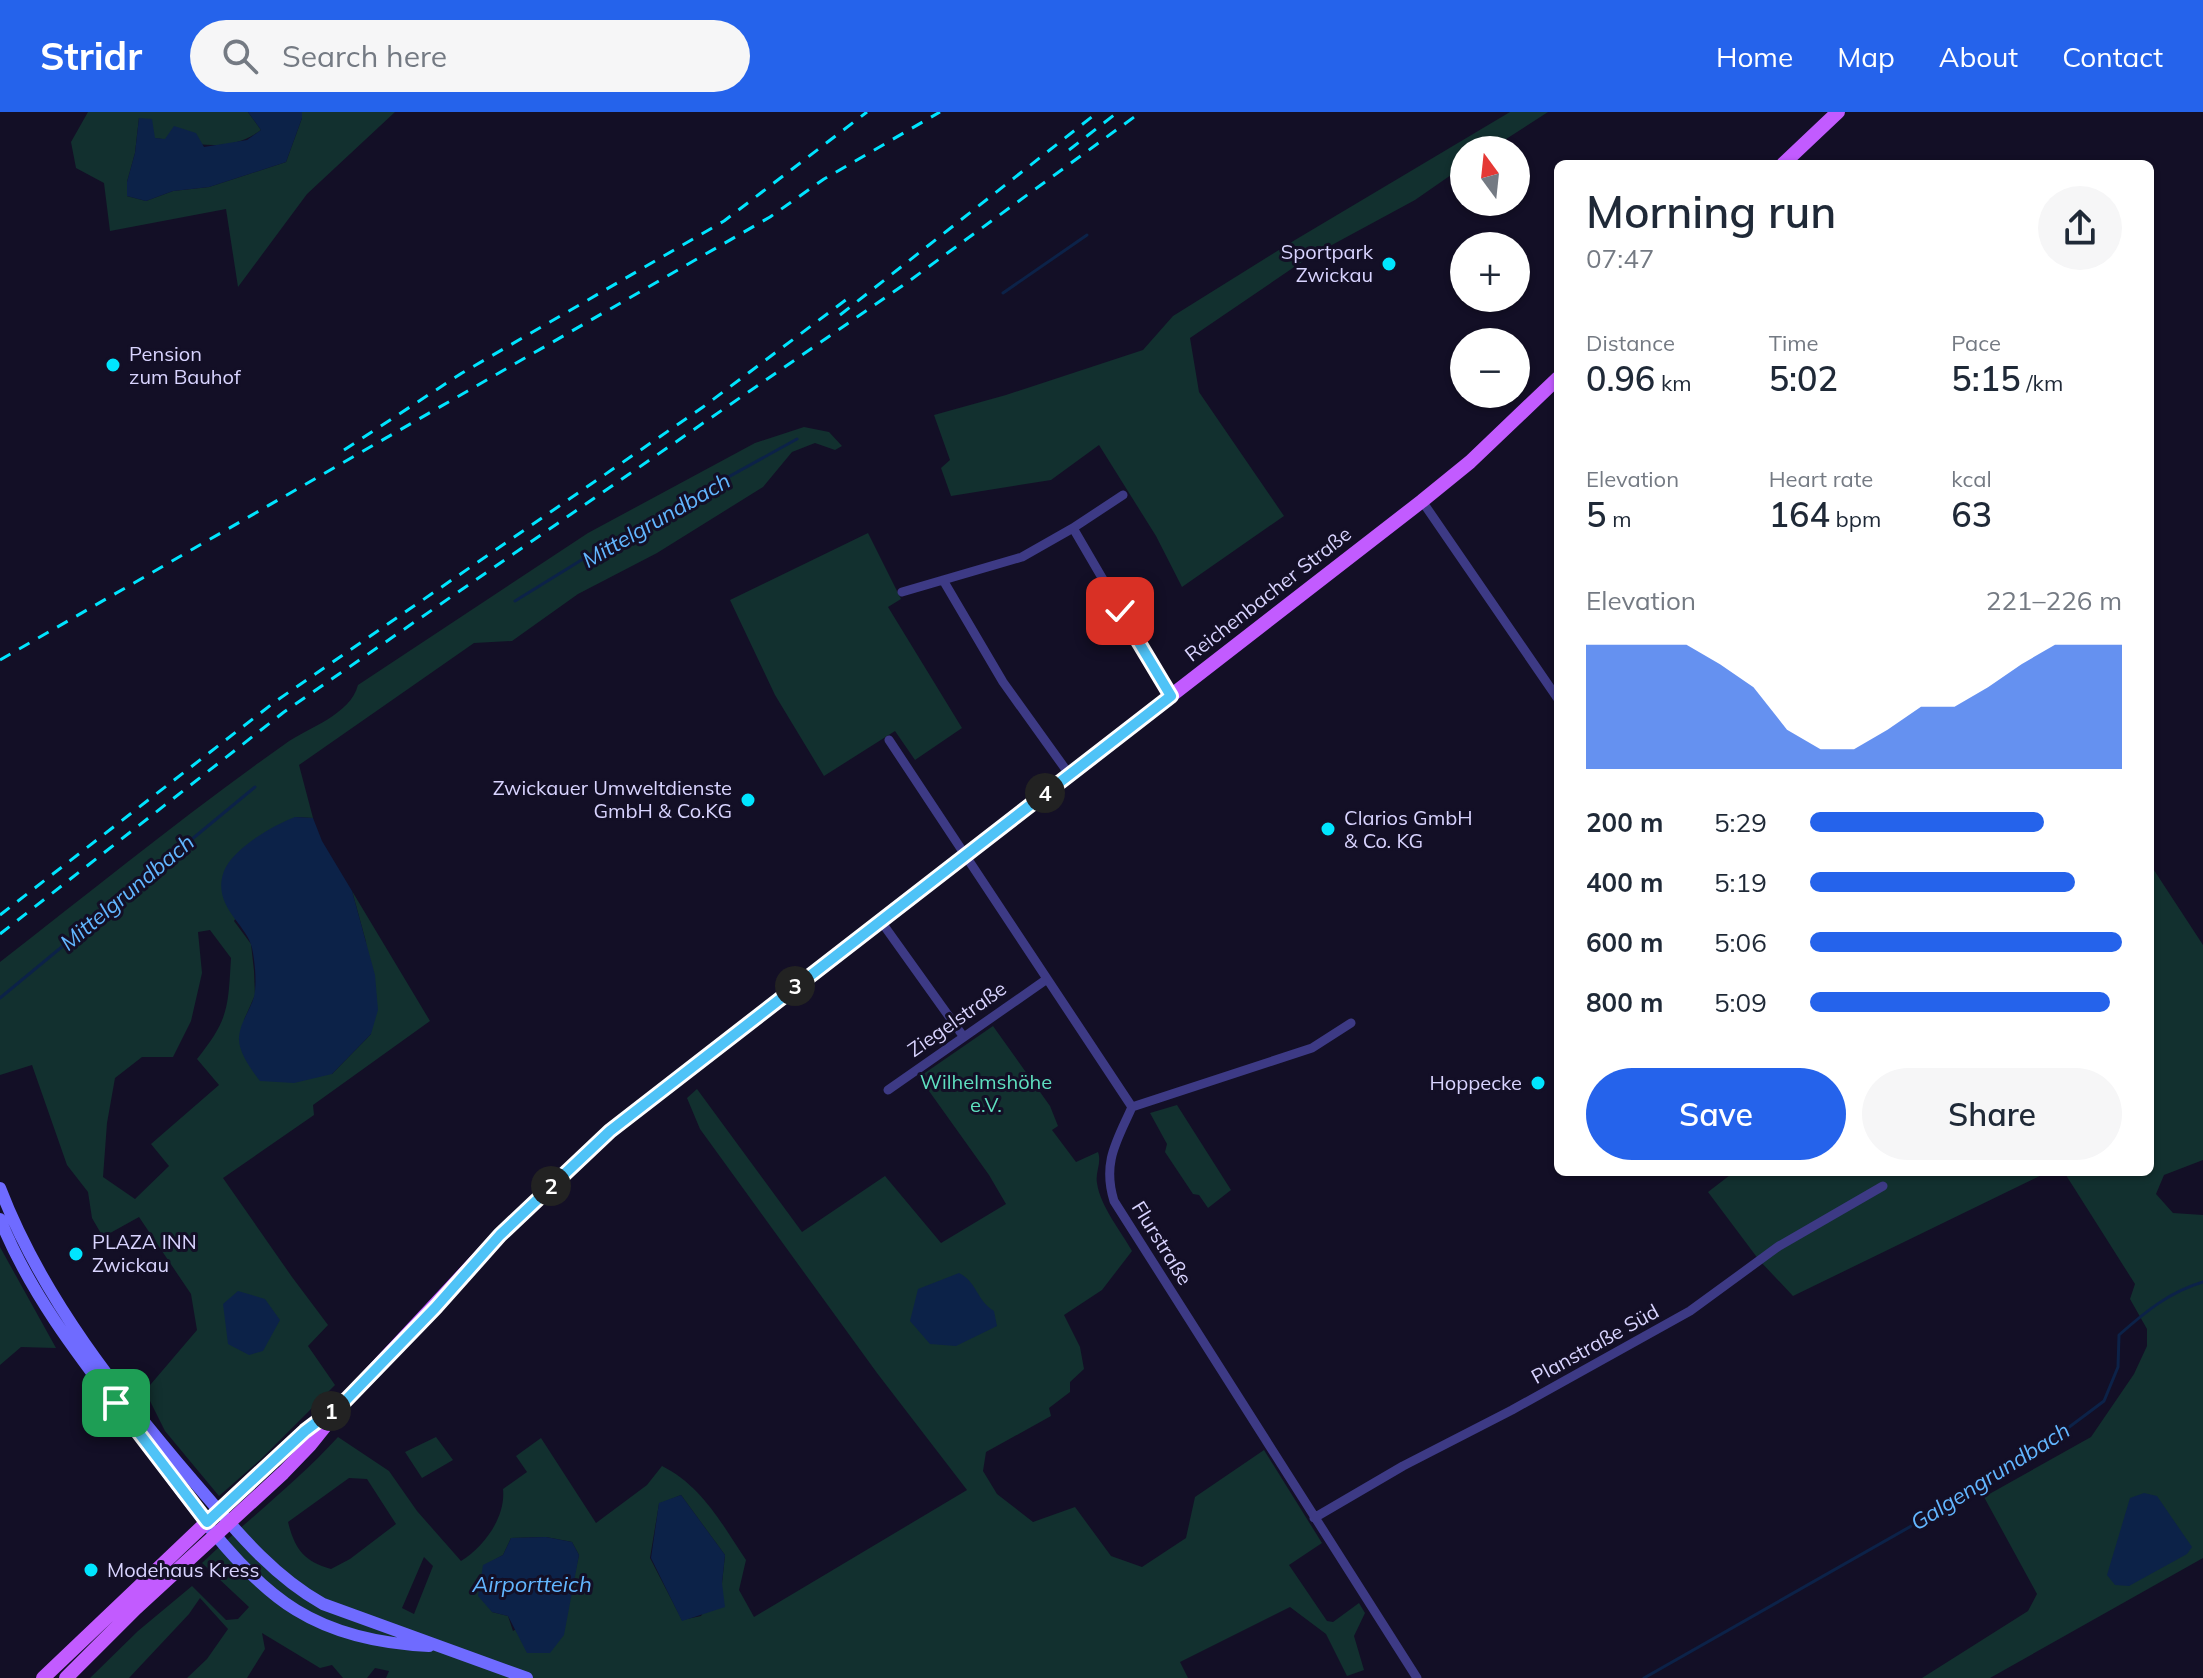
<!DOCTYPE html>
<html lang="en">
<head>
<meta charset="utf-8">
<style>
  :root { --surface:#fff; --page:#f6f6f7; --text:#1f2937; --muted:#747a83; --accent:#2563eb }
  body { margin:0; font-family:Mulish,sans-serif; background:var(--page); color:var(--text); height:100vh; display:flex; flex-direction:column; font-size:30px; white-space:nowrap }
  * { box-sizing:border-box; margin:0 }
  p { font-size:26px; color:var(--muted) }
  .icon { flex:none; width:44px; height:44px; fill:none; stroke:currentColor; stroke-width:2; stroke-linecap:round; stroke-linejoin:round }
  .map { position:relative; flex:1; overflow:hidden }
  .drawer { position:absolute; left:1554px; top:48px; width:600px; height:1016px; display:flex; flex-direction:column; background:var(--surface); border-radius:12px; box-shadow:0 2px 6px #0004 }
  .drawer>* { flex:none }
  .needle { width:52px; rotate:345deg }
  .controls { position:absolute; left:1450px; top:24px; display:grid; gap:16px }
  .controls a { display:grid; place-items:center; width:80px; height:80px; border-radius:50%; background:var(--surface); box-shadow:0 2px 6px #0004; font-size:40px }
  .pin { position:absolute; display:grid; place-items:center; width:68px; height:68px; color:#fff; margin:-34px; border-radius:16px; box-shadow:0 4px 12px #0006 }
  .km { position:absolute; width:40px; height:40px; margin:-20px; border-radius:50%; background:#222; color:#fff; font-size:22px; line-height:40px; text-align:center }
  .round { display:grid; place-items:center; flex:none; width:84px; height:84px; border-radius:42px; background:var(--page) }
  .headline { display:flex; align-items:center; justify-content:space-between; height:136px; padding:0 32px }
  h1 { font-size:44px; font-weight:600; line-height:60px }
  .stats { display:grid; grid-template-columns:repeat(3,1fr); gap:12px; height:136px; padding:8px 32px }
  .stats div { display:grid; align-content:center }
  .stats b { font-size:34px; font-weight:600 }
  .stats small { font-size:22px; font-weight:400 }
  .stats p { font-size:22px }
  .chart { height:224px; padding:16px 32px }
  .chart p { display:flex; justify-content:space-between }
  .chart svg { width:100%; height:144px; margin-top:8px; fill:var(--accent); opacity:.7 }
  .button { display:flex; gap:16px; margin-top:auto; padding:16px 32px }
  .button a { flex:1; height:92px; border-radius:48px; background:var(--accent); color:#fff; font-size:32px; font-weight:600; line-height:92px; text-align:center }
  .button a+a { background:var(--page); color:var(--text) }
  ul { padding:0 32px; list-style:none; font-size:26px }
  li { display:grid; grid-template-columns:128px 96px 1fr; align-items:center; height:60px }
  li i { height:20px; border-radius:10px; background:var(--accent) }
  header { display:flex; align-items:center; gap:48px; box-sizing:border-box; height:112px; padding:0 40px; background:var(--accent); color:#fff }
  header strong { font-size:38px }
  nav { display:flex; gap:44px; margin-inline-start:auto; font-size:28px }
  .search { width:560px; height:72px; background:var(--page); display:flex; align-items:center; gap:20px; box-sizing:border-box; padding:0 28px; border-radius:44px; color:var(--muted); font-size:30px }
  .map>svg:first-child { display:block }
  .green { fill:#12302f; fill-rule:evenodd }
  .water { fill:#0c2248 }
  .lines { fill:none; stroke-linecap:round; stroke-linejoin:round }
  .stream { stroke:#0c2248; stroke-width:3 }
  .street { stroke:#3d3a85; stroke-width:9 }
  .secondary { stroke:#6f6bff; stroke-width:12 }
  .primary { stroke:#c25bff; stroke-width:14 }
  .rail { stroke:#00e5ff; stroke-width:3; stroke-dasharray:12 10; stroke-linecap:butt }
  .route-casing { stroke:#fff; stroke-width:16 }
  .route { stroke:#4fc3f7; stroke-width:10 }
  .poi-dot { fill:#00e5ff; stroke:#130f26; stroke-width:3 }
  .labels { text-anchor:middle; stroke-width:6; stroke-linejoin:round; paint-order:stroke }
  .poi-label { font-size:20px; fill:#d9d4ff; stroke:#130f26; text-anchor:start }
  .street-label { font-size:20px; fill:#d9d4ff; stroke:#130f26 }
  .park-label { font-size:20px; fill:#5fe0c0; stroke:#130f26 }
  .water-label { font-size:22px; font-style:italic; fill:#62b6ff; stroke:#130f26 }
</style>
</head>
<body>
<header>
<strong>Stridr</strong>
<div class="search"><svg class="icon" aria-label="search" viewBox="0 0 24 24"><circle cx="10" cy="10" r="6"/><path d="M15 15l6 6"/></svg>Search here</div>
<nav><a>Home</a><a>Map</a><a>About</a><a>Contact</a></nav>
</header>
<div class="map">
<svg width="2203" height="1566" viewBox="0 0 2203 1566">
  <rect width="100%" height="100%" fill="#130f26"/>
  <path class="green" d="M88 0H248L261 18C227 43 193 30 154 26L139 6 135 41 127 70V84L146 89 173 79 209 75 286 50 302 6V0H395L307 82 238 175 226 97 110 119 104 71 76 56 71 30Z
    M1510 0H1548L1489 38H1464V54L1415 88 1306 147 1190 226 1199 280 1284 404 1182 475 1156 424 1099 333 1051 368 951 384 941 356 950 348 934 303 1006 283 1143 238 1173 204 1295 128Z
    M804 315 829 320 842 334 835 338 815 331 792 340 763 375 657 441 578 482 512 529 474 531 299 653 313 706 295 705 234 809 251 832 254 859 255 883 244 908 332 962 371 922 366 830 352 779 430 909 313 993 314 1003 223 1066 292 1165 328 1213 308 1234 335 1273 261 1347 219 1384 165 1319 145 1279 197 1218 191 1182 139 1105 103 1125 92 1106 88 1080 67 1053 32 953 0 963V850C94 777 187 701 285 632 309 615 350 603 358 573L588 421 755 331ZM210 818 231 846C228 896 229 907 197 947L219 973 151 1032 169 1054 135 1087 103 1065 107 1011 115 966 142 945H173L191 909 202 861 198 820Z
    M868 421 901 487 888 495 962 616 915 648 895 619 824 664 775 583 730 488Z
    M2150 752 2203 833V1048L2164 1063 2156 1082 2173 1101 2203 1103V1446L1990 1566H1922L2028 1499 2037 1482 1984 1385 2091 1325 2134 1262 2147 1234V1217L2130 1187 2135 1172 2064 1060H2150Z
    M993 914 1050 994 1058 1014 1052 1018 1076 1050 1098 1040C1102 1051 1095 1060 1097 1071 1100 1094 1121 1119 1132 1139L1102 1178 1064 1203 1080 1235 1084 1257 1070 1270V1280L1049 1296 1051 1304 986 1340 983 1359 997 1382 1033 1410 1075 1395 1111 1444 1142 1455 1186 1426 1195 1385 1264 1338 1322 1431 1289 1453 1327 1509 1333 1510 1359 1491 1365 1501 1354 1524 1364 1558 1347 1564 1326 1522 1290 1495 1180 1550 1188 1566H386L389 1559 375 1556 367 1566H343L332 1553 320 1556 262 1521 265 1537 247 1566H187L207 1547 228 1517 200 1486 189 1502 129 1566H90L138 1519 192 1474 226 1508 238 1507 249 1495 202 1451C247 1408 296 1371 338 1325L389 1359 417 1399 461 1449C484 1435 506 1405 503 1377L527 1360 516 1344 541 1326 596 1411 647 1373 662 1354C702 1374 722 1412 746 1448L739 1478 754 1505 967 1378 877 1261 700 1017 687 986 697 977 802 1120 885 1064 941 1131 1006 1092 989 1063 919 965ZM349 1366 367 1367 396 1412 350 1447 331 1457C304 1449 295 1438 288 1410ZM681 1383 725 1443 722 1471 701 1504 682 1508 650 1446 659 1392ZM546 1425 572 1430 579 1443 570 1483 513 1519 508 1504 492 1500 483 1454 503 1443 511 1426ZM424 1445 433 1454 414 1502 402 1496Z
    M1177 993 1231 1078 1208 1096 1199 1083 1193 1082 1165 1040 1167 1032 1150 1001Z
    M1734 1060H2048L1793 1184 1759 1148 1708 1080Z
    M0 1135 56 1236 21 1235 0 1253Z
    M436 1325 453 1348 422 1366 405 1340Z"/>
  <path class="water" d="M248 0H302V6L286 50 209 75 173 79 146 89 127 84V70L135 41 139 6 152 7 155 26 165 27 174 14 196 21 204 35 247 28 261 18Z
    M295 705 313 706 322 729 352 779 375 863 378 898 371 922 332 962 294 971 260 969C251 957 238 940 239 925 240 911 250 898 254 885 257 871 255 850 252 836 247 812 211 794 224 759 233 736 274 713 295 705Z
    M959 1161C979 1172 975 1187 994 1199L997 1214 956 1234 930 1232 910 1209 918 1177Z
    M238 1179 265 1187 280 1208 263 1239 249 1243 228 1232 223 1192Z
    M2144 1381 2157 1384 2192 1435 2187 1442 2129 1474 2115 1473 2107 1463 2130 1386Z
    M681 1383 725 1443 722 1471 725 1495 682 1509 651 1446 659 1391Z
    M546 1425 572 1430 579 1443 564 1523 550 1541H527L508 1504 492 1500 478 1484 483 1453 503 1443 511 1426Z"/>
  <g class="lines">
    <path class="stream" d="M1003 181 1087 123
      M515 489 609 431 797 327
      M0 886 255 675
      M1644 1566 1950 1392 1988 1360 2029 1345 2104 1289 2118 1255 2119 1223C2145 1200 2169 1180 2203 1170"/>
    <path class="street" d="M1422 389 1558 587
      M1073 416 1171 584
      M943 468 1003 570 1069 662
      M902 480 1022 445 1073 416 1123 383
      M889 628 1132 995C1117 1029 1102 1050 1114 1089L1417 1566
      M880 808 963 924
      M888 978 1047 867
      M1132 995 1312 936 1351 911
      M1314 1406 1403 1354 1512 1298 1690 1199 1779 1134 1883 1074"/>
    <path class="secondary" d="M0 1076C42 1186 119 1282 195 1371 233 1415 271 1463 323 1492L527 1566
      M0 1107C34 1192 94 1263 149 1336 189 1389 239 1463 296 1498 335 1522 384 1532 429 1534"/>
    <path class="primary" d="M1783 52 1838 0
      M43 1566 207 1410 305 1319 330 1300
      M66 1566 136 1496 283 1361 310 1333 346 1288 500 1123 610 1019 1422 389 1470 350 1558 266"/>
    <path class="rail" d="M1069 38 1118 0
      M840 203 1098 0
      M344 338 462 261 724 109 867 0
      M0 548 770 105 824 67 940 0
      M0 803 276 589 703 295 847 187
      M0 822 284 600 905 172 1141 0"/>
  </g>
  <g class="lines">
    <defs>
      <path id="route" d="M116 1291 207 1410 305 1319 346 1288 435 1196 500 1123 610 1019 1171 584 1120 499"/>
    </defs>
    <use href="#route" class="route-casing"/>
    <use href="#route" class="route"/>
  </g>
  <g class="poi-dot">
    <circle cx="1389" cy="152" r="8"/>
    <circle cx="113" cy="253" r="8"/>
    <circle cx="748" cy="688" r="8"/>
    <circle cx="1328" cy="717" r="8"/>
    <circle cx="1538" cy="971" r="8"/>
    <circle cx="76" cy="1142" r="8"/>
    <circle cx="91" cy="1458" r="8"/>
  </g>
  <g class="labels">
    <g class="poi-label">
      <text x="1373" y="147" text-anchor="end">Sportpark<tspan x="1373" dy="23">Zwickau</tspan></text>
      <text x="129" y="249">Pension<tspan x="129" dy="23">zum Bauhof</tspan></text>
      <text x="732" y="683" text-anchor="end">Zwickauer Umweltdienste<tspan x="732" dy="23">GmbH &amp; Co.KG</tspan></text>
      <text x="1344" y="713">Clarios GmbH<tspan x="1344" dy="23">&amp; Co. KG</tspan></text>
      <text x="1522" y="978" text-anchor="end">Hoppecke</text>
      <text x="92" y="1137">PLAZA INN<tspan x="92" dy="23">Zwickau</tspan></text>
      <text x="107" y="1465">Modehaus Kress</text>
    </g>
    <g class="street-label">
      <text transform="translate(1268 482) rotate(-38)" y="7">Reichenbacher Straße</text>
      <text transform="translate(957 907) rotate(-35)" y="7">Ziegelstraße</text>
      <text transform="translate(1162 1131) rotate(58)" y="7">Flurstraße</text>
      <text transform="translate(1595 1232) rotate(-29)" y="7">Planstraße Süd</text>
    </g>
    <g class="park-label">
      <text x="986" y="977">Wilhelmshöhe<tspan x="986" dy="23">e.V.</tspan></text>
    </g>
    <g class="water-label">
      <text transform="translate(656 408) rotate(-30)" y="8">Mittelgrundbach</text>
      <text transform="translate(127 780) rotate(-40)" y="8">Mittelgrundbach</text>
      <text transform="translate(1990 1364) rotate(-32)" y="8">Galgengrundbach</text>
      <text x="532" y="1480">Airportteich</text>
    </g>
  </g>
</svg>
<div class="controls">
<a><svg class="needle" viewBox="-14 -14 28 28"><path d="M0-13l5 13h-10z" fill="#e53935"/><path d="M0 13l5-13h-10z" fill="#747a83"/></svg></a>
<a>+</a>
<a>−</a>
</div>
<div class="pin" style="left:116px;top:1291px;background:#1e9e55"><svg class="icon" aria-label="arrive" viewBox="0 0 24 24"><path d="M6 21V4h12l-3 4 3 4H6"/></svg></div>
<div class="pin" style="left:1120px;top:499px;background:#d93025"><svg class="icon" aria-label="check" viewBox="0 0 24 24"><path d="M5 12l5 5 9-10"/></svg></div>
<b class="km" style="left:331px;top:1299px">1</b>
<b class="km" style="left:551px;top:1074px">2</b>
<b class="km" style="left:795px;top:874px">3</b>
<b class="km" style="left:1045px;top:681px">4</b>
<section class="drawer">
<div class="headline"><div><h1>Morning run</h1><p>07:47</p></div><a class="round"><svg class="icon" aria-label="share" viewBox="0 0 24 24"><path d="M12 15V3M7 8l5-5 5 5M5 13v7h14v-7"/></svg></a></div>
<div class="stats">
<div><p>Distance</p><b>0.96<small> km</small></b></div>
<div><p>Time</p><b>5:02</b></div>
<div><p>Pace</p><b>5:15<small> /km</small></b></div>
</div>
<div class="stats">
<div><p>Elevation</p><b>5<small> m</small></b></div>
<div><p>Heart rate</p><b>164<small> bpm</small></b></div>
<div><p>kcal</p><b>63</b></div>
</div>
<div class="chart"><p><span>Elevation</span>221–226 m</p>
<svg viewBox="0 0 160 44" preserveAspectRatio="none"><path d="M0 44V6L10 6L20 6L30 6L40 12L50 19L60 32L70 38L80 38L90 32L100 25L110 25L120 19L130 12L140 6L150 6L160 6V44z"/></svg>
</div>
<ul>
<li><b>200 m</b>5:29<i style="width:75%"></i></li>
<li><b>400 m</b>5:19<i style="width:85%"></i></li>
<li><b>600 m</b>5:06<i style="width:100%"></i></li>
<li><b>800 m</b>5:09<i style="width:96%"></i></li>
</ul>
<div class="button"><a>Save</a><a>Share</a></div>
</section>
</div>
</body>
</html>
